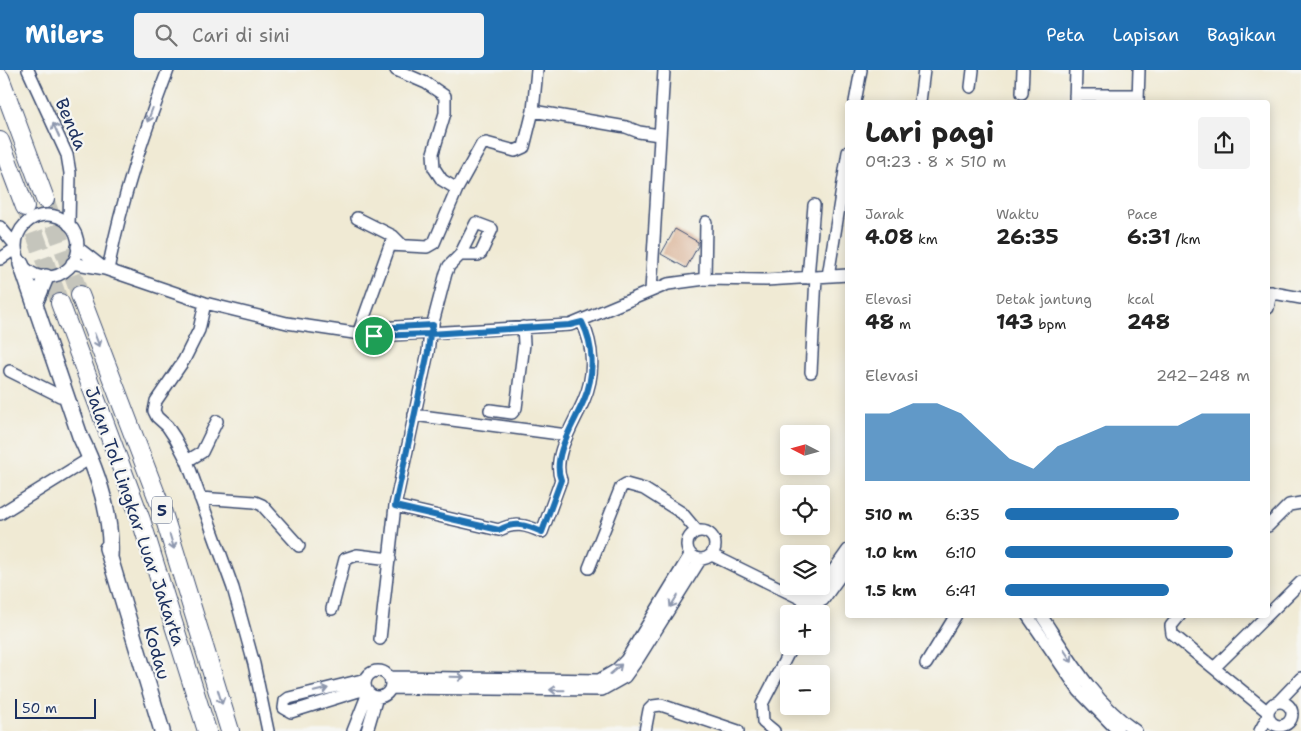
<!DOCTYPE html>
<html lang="id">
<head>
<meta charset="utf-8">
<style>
  :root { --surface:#fff; --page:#f2f2f2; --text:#222; --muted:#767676; --accent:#1f6fb2 }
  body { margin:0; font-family:"Shantell Sans",sans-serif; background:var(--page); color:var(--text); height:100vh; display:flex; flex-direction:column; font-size:19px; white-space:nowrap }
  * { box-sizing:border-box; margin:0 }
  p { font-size:16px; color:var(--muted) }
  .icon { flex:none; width:28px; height:28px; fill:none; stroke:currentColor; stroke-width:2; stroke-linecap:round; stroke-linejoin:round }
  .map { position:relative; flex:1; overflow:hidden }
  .details { position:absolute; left:845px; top:30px; width:425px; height:518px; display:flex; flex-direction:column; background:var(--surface); border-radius:5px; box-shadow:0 2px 12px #0003 }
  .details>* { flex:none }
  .needle { width:32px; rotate:276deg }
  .controls { position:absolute; left:780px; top:355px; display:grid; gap:10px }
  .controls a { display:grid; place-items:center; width:50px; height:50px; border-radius:5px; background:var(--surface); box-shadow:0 2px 12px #0003; font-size:25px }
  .scale { position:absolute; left:15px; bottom:12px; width:81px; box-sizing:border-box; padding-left:5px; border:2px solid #1b2f5e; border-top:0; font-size:14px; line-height:18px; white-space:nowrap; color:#1b2f5e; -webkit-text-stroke:4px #f6f6f2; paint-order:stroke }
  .pin { position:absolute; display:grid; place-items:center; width:42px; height:42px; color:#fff; margin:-21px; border:2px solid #fff; border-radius:50%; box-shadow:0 1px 5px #0007 }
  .round { display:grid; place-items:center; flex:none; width:52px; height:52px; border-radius:5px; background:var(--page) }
  .headline { display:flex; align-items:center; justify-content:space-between; height:85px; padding:0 20px }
  h1 { font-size:28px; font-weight:700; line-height:38px }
  .figures { display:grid; grid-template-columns:repeat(3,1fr); gap:8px; height:85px; padding:5px 20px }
  .figures div { display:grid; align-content:center }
  .figures b { font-size:21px; font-weight:700 }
  .figures small { font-size:14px; font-weight:400 }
  .figures p { font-size:14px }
  .chart { height:140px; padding:10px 20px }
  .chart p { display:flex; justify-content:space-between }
  .chart svg { width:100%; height:90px; margin-top:5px; fill:var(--accent); opacity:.7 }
  ul { padding:0 20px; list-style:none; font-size:16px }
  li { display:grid; grid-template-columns:80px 60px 1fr; align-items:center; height:38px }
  li i { height:12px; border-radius:6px; background:var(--accent) }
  header { display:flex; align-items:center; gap:30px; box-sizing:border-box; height:70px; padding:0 25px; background:var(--accent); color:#fff }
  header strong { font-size:24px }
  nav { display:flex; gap:28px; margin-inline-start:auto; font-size:18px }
  .search { width:350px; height:45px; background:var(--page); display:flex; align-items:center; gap:12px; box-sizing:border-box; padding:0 18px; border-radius:5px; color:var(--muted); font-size:19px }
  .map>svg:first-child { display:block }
  .building { fill:#d29f7b }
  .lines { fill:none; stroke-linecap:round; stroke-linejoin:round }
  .highway-tunnel { stroke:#c5c5bc; stroke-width:18; stroke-dasharray:18 9; stroke-linecap:butt }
  .minor-casing { stroke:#3b4b70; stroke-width:14 }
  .major-casing { stroke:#3b4b70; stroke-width:18 }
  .highway-casing { stroke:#3b4b70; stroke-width:20 }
  .minor { stroke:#fff; stroke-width:11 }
  .major { stroke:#fff; stroke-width:15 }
  .highway { stroke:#fff; stroke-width:18 }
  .oneway { stroke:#8d97ae }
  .route-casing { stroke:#fff; stroke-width:10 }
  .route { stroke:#1f6fb2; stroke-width:6 }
  .labels { text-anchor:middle; stroke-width:4.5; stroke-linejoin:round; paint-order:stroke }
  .shield { fill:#f6f6f2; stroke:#5d6b8a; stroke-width:1 }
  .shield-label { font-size:16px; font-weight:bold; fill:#1b2f5e }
  .street-label { font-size:18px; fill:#1b2f5e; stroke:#f6f6f2 }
</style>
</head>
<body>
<header>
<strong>Milers</strong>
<div class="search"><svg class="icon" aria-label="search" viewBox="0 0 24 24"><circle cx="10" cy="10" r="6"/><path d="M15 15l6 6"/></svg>Cari di sini</div>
<nav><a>Peta</a><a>Lapisan</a><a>Bagikan</a></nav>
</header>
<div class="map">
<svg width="1301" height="661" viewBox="0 0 1301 661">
  <rect width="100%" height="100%" fill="#f6f6f2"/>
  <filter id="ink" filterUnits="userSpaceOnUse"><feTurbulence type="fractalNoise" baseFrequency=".02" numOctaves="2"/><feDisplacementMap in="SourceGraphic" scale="10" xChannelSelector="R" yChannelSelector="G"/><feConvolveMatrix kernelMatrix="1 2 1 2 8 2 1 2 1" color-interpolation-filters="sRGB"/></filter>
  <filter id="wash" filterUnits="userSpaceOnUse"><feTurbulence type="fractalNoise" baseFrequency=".0096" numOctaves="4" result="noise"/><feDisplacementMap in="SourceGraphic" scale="20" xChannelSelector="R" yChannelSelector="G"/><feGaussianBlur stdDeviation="1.12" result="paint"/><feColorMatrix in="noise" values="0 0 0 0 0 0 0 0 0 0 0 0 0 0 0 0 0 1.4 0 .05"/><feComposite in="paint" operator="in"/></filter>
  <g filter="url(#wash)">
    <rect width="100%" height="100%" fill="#f0ead4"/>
    <g id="blocks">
      <path class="building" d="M675 159 698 172V176L686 198 661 184Z"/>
    </g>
  </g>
  <g filter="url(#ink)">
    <use href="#blocks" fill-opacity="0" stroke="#3b4b70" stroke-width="1"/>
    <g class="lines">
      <path class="highway-tunnel" d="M45 129 80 225
        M25 137 60 233"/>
      <defs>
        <path id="minor" d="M28 0 67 85 70 103 69 155
          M396 0 426 13 445 26V43L433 83 434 98 442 110 457 119
          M971 17 973 0
          M1022 23 1023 0
          M1075 25H1138
          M1138 31 1139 0
          M855 32 861 0
          M920 32 924 0
          M1075 32 1076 0
          M533 41 626 57 639 62 659 65
          M16 176a31 31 0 1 1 62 0a31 31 0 1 1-62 0Z
          M357 148 393 166 402 175
          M0 157 16 176
          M77 177 105 199
          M0 189 16 178
          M72 193 105 199 205 233 287 253 374 266 570 255 668 214 705 209 766 210 848 205
          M108 200C121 131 143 66 168 0
          M828 206 848 82
          M808 208 814 135
          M705 209 706 152
          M651 221 664 0
          M1268 222 1301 228
          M205 233 199 260 184 290 156 331 154 341 157 347 167 356 175 368 187 391 233 518 254 594 268 661
          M1268 238 1271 222
          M375 262 378 258 433 255
          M358 264 390 175 427 177 434 173 457 119 482 74 486 73 515 81 524 77 533 41 537 0
          M10 301 60 326H67
          M811 302 816 207
          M490 340 512 343 516 338 524 274 523 257
          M414 345 567 365
          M187 391 202 382 217 351
          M200 428 255 432 262 435 299 476
          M395 436 499 460C515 452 526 455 542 462L561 410C551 386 575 352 584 330 595 305 594 276 582 252
          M0 444 84 392
          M1268 456 1289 435 1301 433
          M687 475a14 14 0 1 1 28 0a14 14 0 1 1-28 0Z
          M712 485 814 535 823 530 848 495
          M589 498 621 417 626 414 644 419 682 443 697 461
          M797 521 806 525H816L848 480
          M332 539 345 489 357 485 390 489
          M1027 545 1079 621 1118 661
          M1041 545C1068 586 1094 633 1136 661
          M1180 545 1171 556 1172 564 1268 642
          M380 569 395 436 428 282 430 264 446 203 449 196 460 185 476 153 492 159 481 183 478 185H460
          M926 594 956 545
          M1214 598 1301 512
          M365 614a13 13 0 1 1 26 0a13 13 0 1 1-26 0Z
          M390 607 599 610 616 600 626 590 690 485
          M391 618 602 620 625 607 638 589 700 490
          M365 619 291 642 284 638 285 631 289 628 366 609
          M1278 632 1301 608
          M1268 644a12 12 0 1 1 24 0a12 12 0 1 1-24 0Z
          M353 661 368 623
          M367 661 377 627
          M645 661 649 640 653 636 661 635 738 661
          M774 661 763 652 762 634 792 576
          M1260 661 1268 646"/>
        <path id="major" d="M21 194 80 366C98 403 112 446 110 487
          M36 231 46 207
          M107 478 162 661"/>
        <path id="highway" d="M0 8 45 129
          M0 71 25 137
          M80 225 162 440 230 661
          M60 233 141 450 207 661"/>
      </defs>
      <use href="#minor" class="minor-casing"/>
      <use href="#major" class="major-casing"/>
      <use href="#highway" class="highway-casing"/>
      <use href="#minor" class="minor"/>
      <use href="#major" class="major"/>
      <use href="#highway" class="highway"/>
    </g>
    <defs><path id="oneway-shaft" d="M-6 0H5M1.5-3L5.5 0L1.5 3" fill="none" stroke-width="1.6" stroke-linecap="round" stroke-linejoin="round" transform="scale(1.25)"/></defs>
    <g class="oneway">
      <use href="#oneway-shaft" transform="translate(150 45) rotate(111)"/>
      <use href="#oneway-shaft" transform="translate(56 60) rotate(-114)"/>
      <use href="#oneway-shaft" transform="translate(97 270) rotate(69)"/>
      <use href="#oneway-shaft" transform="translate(172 472) rotate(73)"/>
      <use href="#oneway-shaft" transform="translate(674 531) rotate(122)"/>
      <use href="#oneway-shaft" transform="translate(1068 586) rotate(56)"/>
      <use href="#oneway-shaft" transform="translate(616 599) rotate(-41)"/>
      <use href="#oneway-shaft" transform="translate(457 607) rotate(1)"/>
      <use href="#oneway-shaft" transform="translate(321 620) rotate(-14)"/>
      <use href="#oneway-shaft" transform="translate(557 620) rotate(-179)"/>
      <use href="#oneway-shaft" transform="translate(220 627) rotate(73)"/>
    </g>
  </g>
  <g class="lines" filter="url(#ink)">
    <defs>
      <path id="route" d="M374 266 430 264 428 282 395 436 499 460C515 451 526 455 542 462L561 410C551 386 575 352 584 330 595 304 594 276 582 252L570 255 430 264 433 255 378 258 374 266"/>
    </defs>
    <use href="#route" class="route-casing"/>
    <use href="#route" class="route"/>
  </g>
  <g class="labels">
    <rect class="shield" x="152" y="426.5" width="20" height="27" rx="4"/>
    <g class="shield-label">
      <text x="162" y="446">5</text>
    </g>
    <g class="street-label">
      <text transform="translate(71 54) rotate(67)" y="6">Benda</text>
      <text transform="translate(135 446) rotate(71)" y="6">Jalan Tol Lingkar Luar Jakarta</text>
      <text transform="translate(157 583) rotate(74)" y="6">Kodau</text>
    </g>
  </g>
</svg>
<div class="controls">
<a><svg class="needle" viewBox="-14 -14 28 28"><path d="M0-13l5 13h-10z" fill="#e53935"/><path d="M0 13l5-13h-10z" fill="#767676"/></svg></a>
<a><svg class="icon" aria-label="locate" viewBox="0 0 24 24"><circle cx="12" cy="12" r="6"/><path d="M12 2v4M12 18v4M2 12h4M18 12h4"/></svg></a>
<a><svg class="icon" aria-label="layers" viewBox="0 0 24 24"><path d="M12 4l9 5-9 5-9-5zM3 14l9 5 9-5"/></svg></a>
<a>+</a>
<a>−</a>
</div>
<div class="scale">50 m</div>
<div class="pin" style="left:374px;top:266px;background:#1e9e55"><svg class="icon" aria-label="arrive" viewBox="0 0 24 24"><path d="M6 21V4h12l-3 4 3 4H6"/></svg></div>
<section class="details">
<div class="headline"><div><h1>Lari pagi</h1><p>09:23 · 8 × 510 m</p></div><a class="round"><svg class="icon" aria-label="share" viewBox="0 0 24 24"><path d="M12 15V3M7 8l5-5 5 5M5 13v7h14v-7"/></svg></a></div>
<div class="figures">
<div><p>Jarak</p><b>4.08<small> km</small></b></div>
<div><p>Waktu</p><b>26:35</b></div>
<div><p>Pace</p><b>6:31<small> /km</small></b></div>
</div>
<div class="figures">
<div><p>Elevasi</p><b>48<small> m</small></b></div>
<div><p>Detak jantung</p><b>143<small> bpm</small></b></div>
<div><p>kcal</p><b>248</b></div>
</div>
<div class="chart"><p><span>Elevasi</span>242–248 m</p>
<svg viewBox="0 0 160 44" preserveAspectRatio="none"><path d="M0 44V11L10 11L20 6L30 6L40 11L50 22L60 33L70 38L80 27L90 22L100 17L110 17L120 17L130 17L140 11L150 11L160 11V44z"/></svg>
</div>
<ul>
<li><b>510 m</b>6:35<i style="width:71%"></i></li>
<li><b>1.0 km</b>6:10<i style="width:93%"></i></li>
<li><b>1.5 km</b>6:41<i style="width:67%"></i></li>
</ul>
</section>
</div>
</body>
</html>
